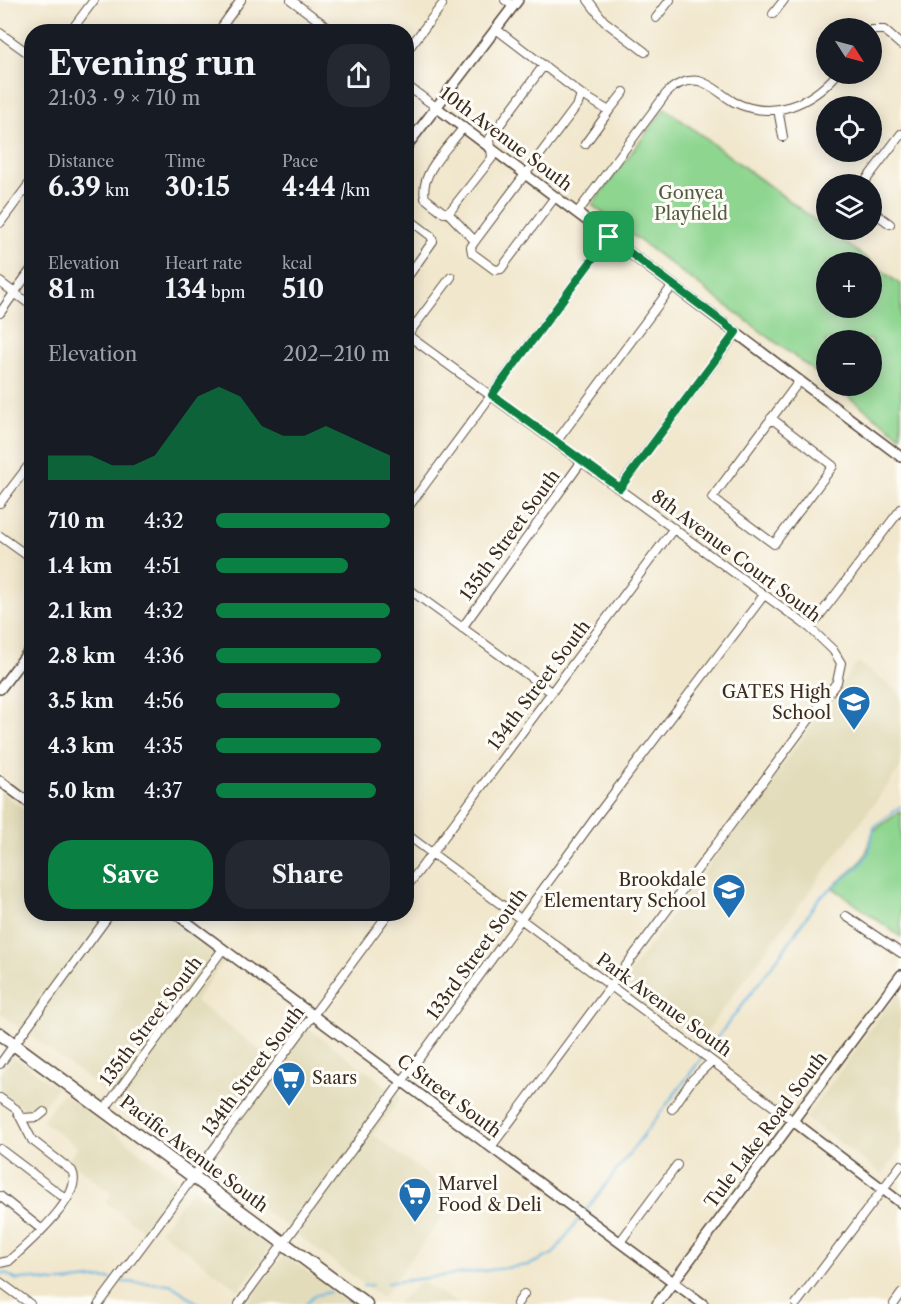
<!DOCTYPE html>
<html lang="en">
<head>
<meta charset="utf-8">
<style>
  :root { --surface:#171b24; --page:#242831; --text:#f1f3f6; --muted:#9ea1a6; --accent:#0b8043 }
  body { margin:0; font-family:"Libre Caslon Text",serif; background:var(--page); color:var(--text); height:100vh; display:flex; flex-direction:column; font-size:22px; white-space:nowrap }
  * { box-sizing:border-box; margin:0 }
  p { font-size:20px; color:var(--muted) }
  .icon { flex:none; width:33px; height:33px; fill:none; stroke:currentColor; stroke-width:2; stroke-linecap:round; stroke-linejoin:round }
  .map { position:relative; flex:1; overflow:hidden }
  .drawer { position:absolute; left:24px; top:24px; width:390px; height:897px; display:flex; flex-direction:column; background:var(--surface); border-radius:24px; box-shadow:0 3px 15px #0003 }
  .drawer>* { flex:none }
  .needle { width:39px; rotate:126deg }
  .controls { position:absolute; left:816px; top:18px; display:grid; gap:12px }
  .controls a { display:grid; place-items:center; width:66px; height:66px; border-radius:50%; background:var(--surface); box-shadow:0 3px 15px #0003; font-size:30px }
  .pin { position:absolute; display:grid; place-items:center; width:51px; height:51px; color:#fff; margin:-26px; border-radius:12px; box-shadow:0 3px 9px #0006 }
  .round { display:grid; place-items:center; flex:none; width:63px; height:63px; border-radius:24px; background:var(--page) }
  .overview { display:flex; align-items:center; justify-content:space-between; height:102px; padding:0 24px }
  h1 { font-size:33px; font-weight:700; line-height:45px }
  .stats { display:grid; grid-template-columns:repeat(3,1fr); gap:9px; height:102px; padding:6px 24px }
  .stats div { display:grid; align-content:center }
  .stats b { font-size:26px; font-weight:700 }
  .stats small { font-size:16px; font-weight:400 }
  .stats p { font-size:16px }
  .chart { height:168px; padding:12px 24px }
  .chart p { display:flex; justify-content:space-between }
  .chart svg { width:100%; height:108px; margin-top:6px; fill:var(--accent); opacity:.7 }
  .primary-button { display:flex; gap:12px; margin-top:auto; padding:12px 24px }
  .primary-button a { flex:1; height:69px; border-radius:24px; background:var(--accent); color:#fff; font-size:24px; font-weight:700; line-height:69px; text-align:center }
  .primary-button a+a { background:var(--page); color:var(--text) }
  ul { padding:0 24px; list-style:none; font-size:20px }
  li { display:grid; grid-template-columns:96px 72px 1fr; align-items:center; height:45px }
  li i { height:15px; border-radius:8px; background:var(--accent) }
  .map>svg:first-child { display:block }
  .built { fill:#e2dcba }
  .green { fill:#8ed590; stroke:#648057; stroke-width:1.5 }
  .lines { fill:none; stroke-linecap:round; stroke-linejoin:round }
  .stream { stroke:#69b5e3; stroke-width:2 }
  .minor-casing { stroke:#564638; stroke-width:10 }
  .tertiary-casing { stroke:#564638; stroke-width:12 }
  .primary-casing { stroke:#564638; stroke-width:15 }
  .minor { stroke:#fff; stroke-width:8 }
  .tertiary { stroke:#fff; stroke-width:9 }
  .primary { stroke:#fff; stroke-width:12 }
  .route-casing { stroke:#fff; stroke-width:12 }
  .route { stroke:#0b8043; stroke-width:8 }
  .labels { text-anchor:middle; stroke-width:6; stroke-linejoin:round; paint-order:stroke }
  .street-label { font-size:18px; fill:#3b2a1e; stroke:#fdfcf7 }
  .park-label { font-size:18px; fill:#545d40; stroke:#fdfcf7 }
  .poi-label { font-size:18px; fill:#3b2a1e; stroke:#fdfcf7; text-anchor:end }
</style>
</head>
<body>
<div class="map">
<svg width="901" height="1304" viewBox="0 0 901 1304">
  <rect width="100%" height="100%" fill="#fdfcf7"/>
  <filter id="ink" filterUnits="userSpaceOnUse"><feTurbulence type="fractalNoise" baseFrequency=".0167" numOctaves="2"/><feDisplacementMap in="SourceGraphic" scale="12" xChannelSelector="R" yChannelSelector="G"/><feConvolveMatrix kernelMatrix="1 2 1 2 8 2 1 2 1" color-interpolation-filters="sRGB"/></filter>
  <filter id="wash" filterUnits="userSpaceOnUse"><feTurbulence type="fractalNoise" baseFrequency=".008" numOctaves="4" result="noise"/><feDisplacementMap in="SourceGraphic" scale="24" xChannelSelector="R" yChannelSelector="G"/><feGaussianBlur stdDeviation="1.35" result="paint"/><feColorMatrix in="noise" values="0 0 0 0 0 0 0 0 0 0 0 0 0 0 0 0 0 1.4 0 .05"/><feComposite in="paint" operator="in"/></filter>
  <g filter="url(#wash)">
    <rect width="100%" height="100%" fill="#f1e7cd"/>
    <path class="built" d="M858 662 901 694V767L701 1039 623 982Z
      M0 791 31 815 32 914H164L225 959 195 1001 272 1059 300 1022 401 1097 373 1135 457 1197 382 1298 0 1013Z
      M901 987 899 1074 901 1148 882 1174 806 1118Z
      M13 1056 57 1088 39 1112 31 1114 0 1091V1073Z
      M62 1093 180 1182 144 1231 106 1202 112 1194 68 1160 77 1147 42 1121Z
      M193 1188 271 1247 239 1290 160 1231Z
      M284 1254 326 1286 350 1304H246Z
      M421 1282 460 1304H396Z"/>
    <path class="green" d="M665 108 871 262H826V308H872V263L901 285V436L834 386H872V340H826V380L592 205Z
      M901 811V937L832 887C857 866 866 864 873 831Z"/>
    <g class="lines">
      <path class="stream" d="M585 1212 786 947 819 898 859 867 869 853 874 827 901 806
        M0 1274 5 1273 17 1280C32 1275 40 1282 54 1282 73 1283 92 1276 111 1279
        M122 1282 170 1284 199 1304
        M387 1283 529 1265 553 1254 581 1216
        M363 1286 372 1285
        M306 1304 313 1296 330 1292"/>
    </g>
  </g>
  <g filter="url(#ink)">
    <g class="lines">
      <defs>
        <path id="minor" d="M291 0 334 32
          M505 0 513 6
          M588 0 604 21 645 52
          M773 14 784 0
          M656 18 670 0
          M496 29 581 94 609 111 624 92
          M872 30H884L901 45
          M70 32 94 0
          M218 32 241 0
          M0 33 32 56
          M406 52 442 5
          M406 85 436 107
          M778 109 783 137
          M463 128C449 147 419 173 425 198L444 213 451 210 492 158 490 138 544 65
          M585 144 609 111
          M863 184 901 134
          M555 197 501 269 495 270 472 253 471 247 475 241 578 104 581 94
          M872 211 890 224
          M448 213 475 241
          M577 213 666 94C674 85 686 79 699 81 712 84 723 96 734 102 773 121 811 104 837 74
          M406 217 431 236 433 241 406 279
          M0 223 32 180
          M0 282 32 306
          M0 313 32 268
          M406 334 810 628 833 650 841 663 837 682 491 1147
          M406 337 451 277
          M771 418 833 466 774 544 712 498 800 380
          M556 442 673 285
          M619 488 737 332
          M0 503 32 461
          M406 510 609 237
          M0 536 32 559
          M406 587 551 692
          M462 628 582 461
          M810 628 901 509
          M406 834 793 1121
          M406 888 674 528
          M846 916 901 953
          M0 1064 110 914
          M0 1098 16 1109 32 1140 72 1171C85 1196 26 1245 9 1261L0 1263
          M672 1109 692 1080 712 1061
          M104 1110 223 949
          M22 1118 38 1117 44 1112
          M0 1149 66 1199
          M0 1196 41 1229
          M620 1242 677 1165
          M0 1282 30 1304
          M99 1304 388 914
          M239 1304 598 814 764 595
          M517 1304 524 1294
          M796 1304 901 1165
          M894 1304 901 1294"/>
        <path id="tertiary" d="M436 107 901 457
          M406 147 518 0
          M0 689 32 647
          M0 781 32 805
          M176 914 703 1304
          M793 1121 901 1203
          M657 1304 901 975"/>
        <path id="primary" d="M0 1034 366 1304"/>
      </defs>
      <use href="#minor" class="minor-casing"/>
      <use href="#tertiary" class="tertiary-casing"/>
      <use href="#primary" class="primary-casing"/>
      <use href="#minor" class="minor"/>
      <use href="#tertiary" class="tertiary"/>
      <use href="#primary" class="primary"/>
    </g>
  </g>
  <g class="lines" filter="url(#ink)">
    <defs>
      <path id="route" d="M609 237 736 332 620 488 492 395Z"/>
    </defs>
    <use href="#route" class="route-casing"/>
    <use href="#route" class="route"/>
  </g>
  <defs>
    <symbol id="school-pin" viewBox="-11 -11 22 30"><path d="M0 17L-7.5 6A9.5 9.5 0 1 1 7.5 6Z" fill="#1f6fb2" stroke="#fdfcf7"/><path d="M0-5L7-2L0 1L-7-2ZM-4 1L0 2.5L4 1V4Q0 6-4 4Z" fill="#fff"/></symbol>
    <symbol id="supermarket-pin" viewBox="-11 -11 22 30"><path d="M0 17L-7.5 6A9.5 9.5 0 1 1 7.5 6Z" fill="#1f6fb2" stroke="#fdfcf7"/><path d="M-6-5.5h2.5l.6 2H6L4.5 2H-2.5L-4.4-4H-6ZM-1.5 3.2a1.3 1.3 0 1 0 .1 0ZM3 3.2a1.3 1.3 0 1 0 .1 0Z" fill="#fff"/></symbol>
  </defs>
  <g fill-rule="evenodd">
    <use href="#school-pin" x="835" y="683" width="38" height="52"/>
    <use href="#school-pin" x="710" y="871" width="38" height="52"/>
    <use href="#supermarket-pin" x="270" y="1059" width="38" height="52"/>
    <use href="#supermarket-pin" x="396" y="1175" width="38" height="52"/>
  </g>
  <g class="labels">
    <g class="street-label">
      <text transform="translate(506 139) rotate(37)" y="6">10th Avenue South</text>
      <text transform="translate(510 535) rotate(-54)" y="6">135th Street South</text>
      <text transform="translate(736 556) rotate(37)" y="6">8th Avenue Court South</text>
      <text transform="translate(539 685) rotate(-53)" y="6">134th Street South</text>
      <text transform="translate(477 954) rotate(-54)" y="6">133rd Street South</text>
      <text transform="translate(664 1005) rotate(36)" y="6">Park Avenue South</text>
      <text transform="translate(151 1021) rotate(-53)" y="6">135th Street South</text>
      <text transform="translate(253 1071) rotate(-53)" y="6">134th Street South</text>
      <text transform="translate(449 1096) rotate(37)" y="6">C Street South</text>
      <text transform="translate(766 1130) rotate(-53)" y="6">Tule Lake Road South</text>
      <text transform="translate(194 1154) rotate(37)" y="6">Pacific Avenue South</text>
    </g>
    <g class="park-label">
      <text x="691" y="199">Gonyea<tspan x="691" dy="21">Playfield</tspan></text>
    </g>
    <g class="poi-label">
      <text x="831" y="698">GATES High<tspan x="831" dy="21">School</tspan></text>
      <text x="706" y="886">Brookdale<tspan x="706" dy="21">Elementary School</tspan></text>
      <text x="312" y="1084" text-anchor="start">Saars</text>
      <text x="438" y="1190" text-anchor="start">Marvel<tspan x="438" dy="21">Food &amp; Deli</tspan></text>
    </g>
  </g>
</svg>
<div class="controls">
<a><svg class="needle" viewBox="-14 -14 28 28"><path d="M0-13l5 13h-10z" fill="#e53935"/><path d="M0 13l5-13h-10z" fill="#9ea1a6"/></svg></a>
<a><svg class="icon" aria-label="locate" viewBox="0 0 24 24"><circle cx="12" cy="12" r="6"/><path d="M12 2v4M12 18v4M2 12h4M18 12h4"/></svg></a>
<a><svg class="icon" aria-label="layers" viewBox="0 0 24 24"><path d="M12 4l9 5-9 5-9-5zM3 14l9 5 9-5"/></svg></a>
<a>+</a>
<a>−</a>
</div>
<div class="pin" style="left:609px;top:237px;background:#1e9e55"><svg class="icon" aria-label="arrive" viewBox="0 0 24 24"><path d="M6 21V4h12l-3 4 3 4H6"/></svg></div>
<section class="drawer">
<div class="overview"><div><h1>Evening run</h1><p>21:03 · 9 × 710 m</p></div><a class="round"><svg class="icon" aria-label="share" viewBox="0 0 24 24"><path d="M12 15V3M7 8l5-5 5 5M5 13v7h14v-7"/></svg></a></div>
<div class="stats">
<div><p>Distance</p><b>6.39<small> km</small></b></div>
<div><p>Time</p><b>30:15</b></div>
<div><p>Pace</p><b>4:44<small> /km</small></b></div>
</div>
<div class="stats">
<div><p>Elevation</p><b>81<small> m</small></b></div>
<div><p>Heart rate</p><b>134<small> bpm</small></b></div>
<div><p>kcal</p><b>510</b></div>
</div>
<div class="chart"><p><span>Elevation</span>202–210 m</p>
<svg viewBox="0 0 160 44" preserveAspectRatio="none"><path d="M0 44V34L10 34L20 34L30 38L40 38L50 34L60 22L70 10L80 6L90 10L100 22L110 26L120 26L130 22L140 26L150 30L160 34V44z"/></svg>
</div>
<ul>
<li><b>710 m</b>4:32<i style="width:100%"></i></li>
<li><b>1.4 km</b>4:51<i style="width:76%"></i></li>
<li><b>2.1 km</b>4:32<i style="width:100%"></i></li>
<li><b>2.8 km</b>4:36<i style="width:95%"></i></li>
<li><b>3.5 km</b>4:56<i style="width:71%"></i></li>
<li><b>4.3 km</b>4:35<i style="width:95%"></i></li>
<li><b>5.0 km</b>4:37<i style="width:92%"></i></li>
</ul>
<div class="primary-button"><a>Save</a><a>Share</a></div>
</section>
</div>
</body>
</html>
